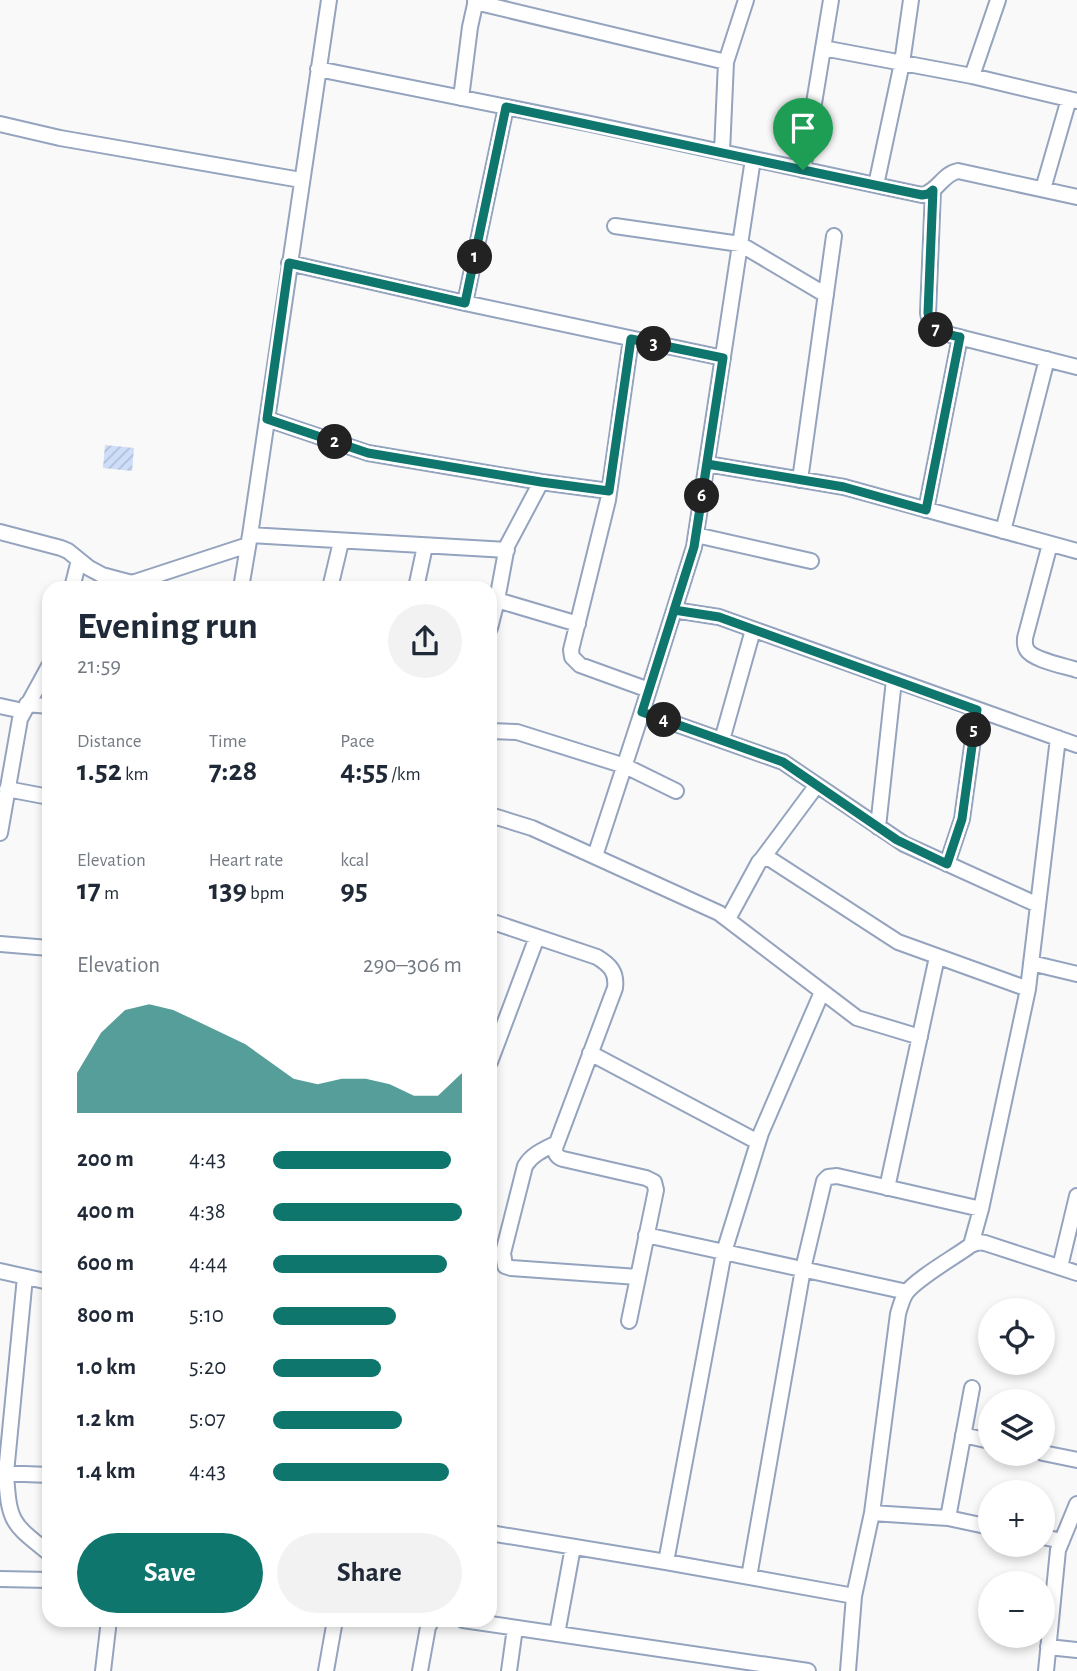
<!DOCTYPE html>
<html lang="en">
<head>
<meta charset="utf-8">
<style>
  :root { --surface:#fff; --page:#f2f2f3; --text:#1f2937; --muted:#747a83; --accent:#0f766e }
  body { margin:0; font-family:"Alegreya Sans",sans-serif; background:var(--page); color:var(--text); height:100vh; display:flex; flex-direction:column; font-size:26px; white-space:nowrap }
  * { box-sizing:border-box; margin:0 }
  p { font-size:23px; color:var(--muted) }
  .icon { flex:none; width:38px; height:38px; fill:none; stroke:currentColor; stroke-width:2; stroke-linecap:round; stroke-linejoin:round }
  .map { position:relative; flex:1; overflow:hidden }
  .drawer { position:absolute; left:42px; top:581px; width:455px; height:1046px; display:flex; flex-direction:column; background:var(--surface); border-radius:21px; box-shadow:0 4px 10px #0003 }
  .drawer>* { flex:none }
  .tools { position:absolute; left:978px; top:1298px; display:grid; gap:14px }
  .tools a { display:grid; place-items:center; width:77px; height:77px; border-radius:50%; background:var(--surface); box-shadow:0 4px 10px #0003; font-size:35px }
  .pin { position:absolute; display:grid; place-items:center; width:60px; height:60px; color:#fff; margin:-72px -30px; border-radius:50% 50% 50% 0; rotate:-45deg; box-shadow:0 0 7px #0007 }
  .pin .icon { rotate:45deg }
  .km { position:absolute; width:35px; height:35px; margin:-18px; border-radius:50%; background:#222; color:#fff; font-size:19px; line-height:35px; text-align:center }
  .round { display:grid; place-items:center; flex:none; width:74px; height:74px; border-radius:37px; background:var(--page) }
  .summary { display:flex; align-items:center; justify-content:space-between; height:119px; padding:0 35px }
  h1 { font-size:38px; font-weight:700; line-height:52px }
  .figures { display:grid; grid-template-columns:repeat(3,1fr); gap:10px; height:119px; padding:7px 35px }
  .figures div { display:grid; align-content:center }
  .figures b { font-size:30px; font-weight:700 }
  .figures small { font-size:19px; font-weight:400 }
  .figures p { font-size:19px }
  .chart { height:196px; padding:14px 35px }
  .chart p { display:flex; justify-content:space-between }
  .chart svg { width:100%; height:126px; margin-top:7px; fill:var(--accent); opacity:.7 }
  .button { display:flex; gap:14px; margin-top:auto; padding:14px 35px }
  .button a { flex:1; height:80px; border-radius:42px; background:var(--accent); color:#fff; font-size:28px; font-weight:700; line-height:80px; text-align:center }
  .button a+a { background:var(--page); color:var(--text) }
  ul { padding:0 35px; list-style:none; font-size:23px }
  li { display:grid; grid-template-columns:112px 84px 1fr; align-items:center; height:52px }
  li i { height:18px; border-radius:9px; background:var(--accent) }
  .map>svg:first-child { display:block }
  .building { fill:url(#building-hatch) }
  .lines { fill:none; stroke-linecap:round; stroke-linejoin:round }
  .minor-casing { stroke:#94a3be; stroke-width:18 }
  .minor { stroke:#fff; stroke-width:14 }
  .route-casing { stroke:#fff; stroke-width:14 }
  .route { stroke:#0f766e; stroke-width:9 }
</style>
</head>
<body>
<div class="map">
<svg width="1077" height="1671" viewBox="0 0 1077 1671">
  <defs>
    <pattern id="building-hatch" width="6" height="6" patternUnits="userSpaceOnUse" patternTransform="scale(1.75)"><rect width="6" height="6" fill="#ceddf9"/><path d="M-1 1l2-2M0 6l6-6M5 7l2-2" fill="none" stroke="#b0bed6"/></pattern>
  </defs>
  <rect width="100%" height="100%" fill="#f9f9f9"/>
  <path class="building" d="M105 445 134 448 132 471 103 468Z"/>
  <g class="lines">
    <defs>
      <path id="minor" d="M475 2 726 62
        M823 48 972 76 1077 101
        M318 69 591 124 922 195C938 192 942 174 958 171L1077 197
        M972 76 998 0
        M461 98 470 27 476 0
        M0 124 60 138 301 180
        M722 152 726 62 746 0
        M803 170 831 0
        M876 185 902 63 911 0
        M1043 189 1069 99
        M933 190 928 313C930 325 933 328 943 333L1077 367
        M615 226 740 244 826 295
        M289 263 465 303 723 358
        M465 303 506 107
        M631 339 608 500 571 650 572 657 580 665 649 690
        M267 419 368 453 541 482 609 491
        M707 464 844 487 1077 551
        M800 480 834 236
        M926 510 960 337
        M1003 531 1047 359
        M0 532 61 548 68 551 89 568 102 575 132 583 248 545
        M250 535 507 550
        M696 535 811 561
        M1050 544 1025 638C1025 643 1024 645 1027 650 1033 660 1065 666 1077 670
        M72 588 79 560
        M241 588 250 535 329 0
        M330 588 341 542
        M416 588 425 546
        M497 600 578 624
        M674 610 719 617 1077 745
        M490 628 497 600 507 546 541 482
        M27 704 49 706
        M0 706 23 711
        M642 712 783 762 904 844 1038 905
        M490 731 517 732 625 766 676 791
        M722 740 753 630
        M7 789 49 797
        M490 815 532 828 719 913 857 1018 920 1037
        M878 827 894 680
        M0 833 20 719 49 666
        M595 856 642 712 694 547 753 159
        M762 859 817 785
        M947 864 962 819 977 710
        M728 919 759 862 762 859H770L898 942 1028 989
        M490 921 597 957C610 965 617 972 615 988L555 1148C555 1154 557 1157 563 1159L646 1178 654 1182 656 1190 629 1321
        M0 944 49 948
        M1031 963 1077 974
        M590 1053 758 1142
        M490 1062 537 937
        M557 1143C545 1149 532 1154 525 1166L503 1253 505 1266 511 1268 638 1277
        M887 1188 937 957
        M646 1235 907 1292
        M971 1245 981 1209 1028 989 1058 738
        M1060 1267 1077 1196
        M0 1271 49 1282
        M25 1277 6 1473C9 1522 11 1523 49 1553
        M963 1435 990 1441
        M1043 1453 1077 1460
        M0 1473 49 1475
        M872 1513 948 1518 990 1527
        M948 1518 972 1388
        M490 1533 666 1562 854 1596
        M1043 1537 1062 1541
        M666 1562 724 1252 761 1133 822 992
        M749 1577 803 1269 824 1181 828 1177 837 1176 981 1209
        M0 1579 49 1580
        M463 1620 808 1671
        M557 1634 573 1547
        M1048 1647 1077 1650
        M103 1671 109 1620
        M326 1671 335 1620
        M420 1671 428 1627 432 1620
        M509 1671 515 1628
        M848 1671 854 1596 872 1513 898 1314C900 1307 902 1299 906 1293 917 1278 955 1257 971 1245L979 1242 985 1243 1077 1273
        M1046 1671 1058 1550 1077 1504"/>
    </defs>
    <use href="#minor" class="minor-casing"/>
    <use href="#minor" class="minor"/>
  </g>
  <g class="lines">
    <defs>
      <path id="route" d="M803 170 506 107 465 303 289 263 267 419 368 453 541 482 609 491 631 339 723 358 694 547 642 712 783 762 897 840 947 864 962 819 977 710 719 617 674 610 694 547 707 464 844 487 926 510 960 337C942 333 931 333 928 313L933 190 928 194 922 195 803 170"/>
    </defs>
    <use href="#route" class="route-casing"/>
    <use href="#route" class="route"/>
  </g>
</svg>
<div class="tools">
<a><svg class="icon" aria-label="locate" viewBox="0 0 24 24"><circle cx="12" cy="12" r="6"/><path d="M12 2v4M12 18v4M2 12h4M18 12h4"/></svg></a>
<a><svg class="icon" aria-label="layers" viewBox="0 0 24 24"><path d="M12 4l9 5-9 5-9-5zM3 14l9 5 9-5"/></svg></a>
<a>+</a>
<a>−</a>
</div>
<div class="pin" style="left:803px;top:170px;background:#1e9e55"><svg class="icon" aria-label="arrive" viewBox="0 0 24 24"><path d="M6 21V4h12l-3 4 3 4H6"/></svg></div>
<b class="km" style="left:475px;top:257px">1</b>
<b class="km" style="left:335px;top:442px">2</b>
<b class="km" style="left:654px;top:344px">3</b>
<b class="km" style="left:664px;top:720px">4</b>
<b class="km" style="left:974px;top:730px">5</b>
<b class="km" style="left:702px;top:496px">6</b>
<b class="km" style="left:936px;top:330px">7</b>
<section class="drawer">
<div class="summary"><div><h1>Evening run</h1><p>21:59</p></div><a class="round"><svg class="icon" aria-label="share" viewBox="0 0 24 24"><path d="M12 15V3M7 8l5-5 5 5M5 13v7h14v-7"/></svg></a></div>
<div class="figures">
<div><p>Distance</p><b>1.52<small> km</small></b></div>
<div><p>Time</p><b>7:28</b></div>
<div><p>Pace</p><b>4:55<small> /km</small></b></div>
</div>
<div class="figures">
<div><p>Elevation</p><b>17<small> m</small></b></div>
<div><p>Heart rate</p><b>139<small> bpm</small></b></div>
<div><p>kcal</p><b>95</b></div>
</div>
<div class="chart"><p><span>Elevation</span>290–306 m</p>
<svg viewBox="0 0 160 44" preserveAspectRatio="none"><path d="M0 44V30L10 16L20 8L30 6L40 8L50 12L60 16L70 20L80 26L90 32L100 34L110 32L120 32L130 34L140 38L150 38L160 30V44z"/></svg>
</div>
<ul>
<li><b>200 m</b>4:43<i style="width:94%"></i></li>
<li><b>400 m</b>4:38<i style="width:100%"></i></li>
<li><b>600 m</b>4:44<i style="width:92%"></i></li>
<li><b>800 m</b>5:10<i style="width:65%"></i></li>
<li><b>1.0 km</b>5:20<i style="width:57%"></i></li>
<li><b>1.2 km</b>5:07<i style="width:68%"></i></li>
<li><b>1.4 km</b>4:43<i style="width:93%"></i></li>
</ul>
<div class="button"><a>Save</a><a>Share</a></div>
</section>
</div>
</body>
</html>
